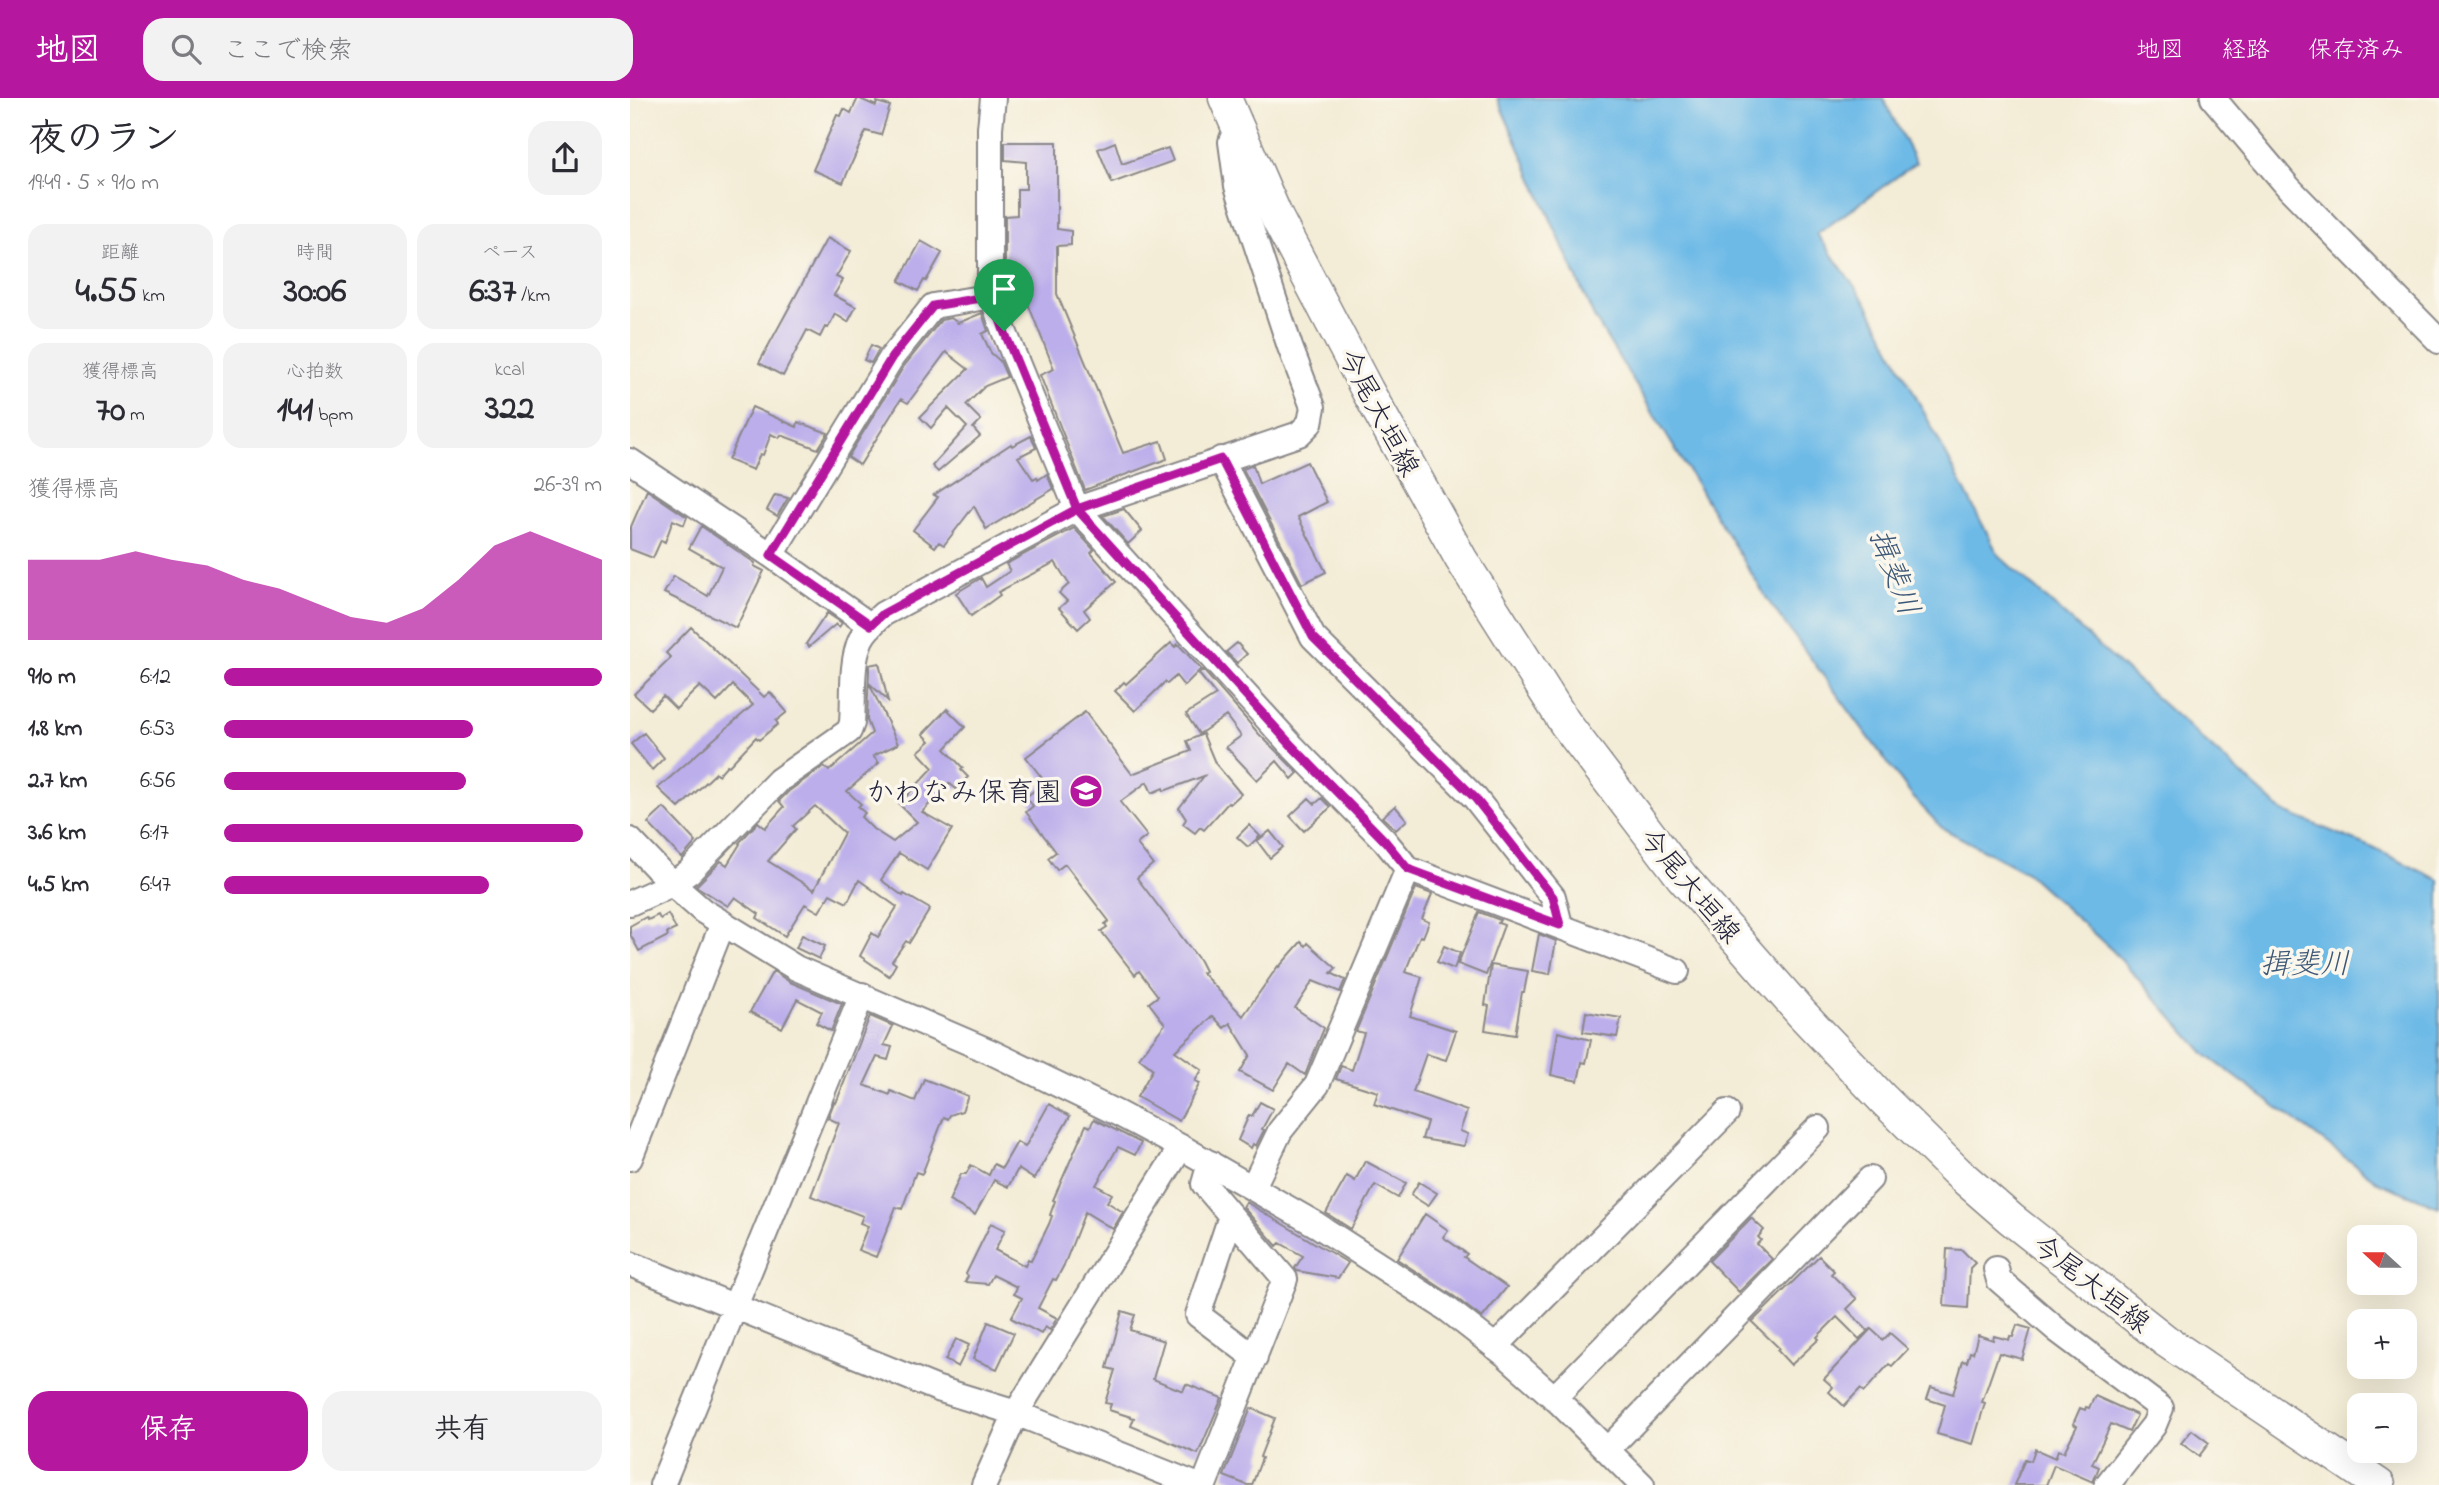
<!DOCTYPE html>
<html lang="ja">
<head>
<meta charset="utf-8">
<style>
  :root { --surface:#fff; --page:#f2f2f3; --text:#2b2b33; --muted:#7c7c81; --accent:#b5179e }
  body { margin:0; font-family:"Indie Flower","Klee One",sans-serif; background:var(--page); color:var(--text); height:100vh; display:flex; flex-direction:column; font-size:26px; white-space:nowrap }
  * { box-sizing:border-box; margin:0 }
  p { font-size:23px; color:var(--muted) }
  .icon { flex:none; width:38px; height:38px; fill:none; stroke:currentColor; stroke-width:2; stroke-linecap:round; stroke-linejoin:round }
  .map { position:relative; flex:1; overflow:hidden }
  .side { display:flex; flex-direction:column; background:var(--surface); width:630px }
  .side>* { flex:none }
  .needle { width:46px; rotate:291deg }
  .tools { position:absolute; left:1717px; top:1127px; display:grid; gap:14px }
  .tools a { display:grid; place-items:center; width:70px; height:70px; border-radius:14px; background:var(--surface); box-shadow:0 7px 28px #0002; font-size:35px }
  .pin { position:absolute; display:grid; place-items:center; width:60px; height:60px; color:#fff; margin:-72px -30px; border-radius:50% 50% 50% 0; rotate:-45deg; box-shadow:0 0 7px #0007 }
  .pin .icon { rotate:45deg }
  .round { display:grid; place-items:center; flex:none; width:74px; height:74px; border-radius:21px; background:var(--page) }
  .head { display:flex; align-items:center; justify-content:space-between; height:119px; padding:0 28px }
  h1 { font-size:38px; font-weight:700; line-height:52px }
  .stats { display:grid; grid-template-columns:repeat(3,1fr); gap:10px; height:119px; padding:7px 28px }
  .stats div { display:grid; align-content:center; border-radius:18px; background:var(--page); text-align:center }
  .stats b { font-size:35px; font-weight:700 }
  .stats small { font-size:19px; font-weight:400 }
  .stats p { font-size:19px }
  .chart { height:196px; padding:14px 28px }
  .chart p { display:flex; justify-content:space-between }
  .chart svg { width:100%; height:126px; margin-top:7px; fill:var(--accent); opacity:.7 }
  .action { display:flex; gap:14px; margin-top:auto; padding:14px 28px }
  .action a { flex:1; height:80px; border-radius:21px; background:var(--accent); color:#fff; font-size:28px; font-weight:700; line-height:80px; text-align:center }
  .action a+a { background:var(--page); color:var(--text) }
  ul { padding:0 28px; list-style:none; font-size:23px }
  li { display:grid; grid-template-columns:112px 84px 1fr; align-items:center; height:52px }
  li i { height:18px; border-radius:9px; background:var(--accent) }
  header { display:flex; align-items:center; gap:42px; box-sizing:border-box; height:98px; padding:0 35px; background:var(--accent); color:#fff }
  header strong { font-size:33px }
  nav { display:flex; gap:38px; margin-inline-start:auto; font-size:24px }
  .search { width:490px; height:63px; background:var(--page); display:flex; align-items:center; gap:18px; box-sizing:border-box; padding:0 24px; border-radius:21px; color:var(--muted); font-size:26px }
  main { display:flex; flex:1; min-height:0 }
  .map>svg:first-child { display:block }
  .water { fill:#6dbae7; stroke:#486e91; stroke-width:2 }
  .building { fill:#bbaeeb; fill-rule:evenodd }
  .lines { fill:none; stroke-linecap:round; stroke-linejoin:round }
  .minor-casing { stroke:#8a8788; stroke-width:28 }
  .major-casing { stroke:#8a8788; stroke-width:35 }
  .minor { stroke:#fff; stroke-width:24 }
  .major { stroke:#fff; stroke-width:32 }
  .route-casing { stroke:#fff; stroke-width:14 }
  .route { stroke:#b5179e; stroke-width:9 }
  .labels { text-anchor:middle; stroke-width:7; stroke-linejoin:round; paint-order:stroke }
  .street-label { font-size:28px; fill:#22223b; stroke:#fbf7ec }
  .poi-label { font-size:28px; fill:#22223b; stroke:#fbf7ec; text-anchor:end }
  .water-label { font-size:30px; font-style:italic; fill:#3c5777; stroke:#fbf7ec }
</style>
</head>
<body>
<header>
<strong>地図</strong>
<div class="search"><svg class="icon" aria-label="search" viewBox="0 0 24 24"><circle cx="10" cy="10" r="6"/><path d="M15 15l6 6"/></svg>ここで検索</div>
<nav><a>地図</a><a>経路</a><a>保存済み</a></nav>
</header>
<main>
<section class="side">
<div class="head"><div><h1>夜のラン</h1><p>19:49 · 5 × 910 m</p></div><a class="round"><svg class="icon" aria-label="share" viewBox="0 0 24 24"><path d="M12 15V3M7 8l5-5 5 5M5 13v7h14v-7"/></svg></a></div>
<div class="stats">
<div><p>距離</p><b>4.55<small> km</small></b></div>
<div><p>時間</p><b>30:06</b></div>
<div><p>ペース</p><b>6:37<small> /km</small></b></div>
</div>
<div class="stats">
<div><p>獲得標高</p><b>70<small> m</small></b></div>
<div><p>心拍数</p><b>141<small> bpm</small></b></div>
<div><p>kcal</p><b>322</b></div>
</div>
<div class="chart"><p><span>獲得標高</span>26–39 m</p>
<svg viewBox="0 0 160 44" preserveAspectRatio="none"><path d="M0 44V16L10 16L20 16L30 13L40 16L50 18L60 23L70 26L80 31L90 36L100 38L110 33L120 23L130 11L140 6L150 11L160 16V44z"/></svg>
</div>
<ul>
<li><b>910 m</b>6:12<i style="width:100%"></i></li>
<li><b>1.8 km</b>6:53<i style="width:66%"></i></li>
<li><b>2.7 km</b>6:56<i style="width:64%"></i></li>
<li><b>3.6 km</b>6:17<i style="width:95%"></i></li>
<li><b>4.5 km</b>6:47<i style="width:70%"></i></li>
</ul>
<div class="action"><a>保存</a><a>共有</a></div>
</section>
<div class="map">
<svg width="1809" height="1387" viewBox="0 0 1809 1387">
  <rect width="100%" height="100%" fill="#fbf7ec"/>
  <filter id="ink" filterUnits="userSpaceOnUse"><feTurbulence type="fractalNoise" baseFrequency=".0143" numOctaves="2"/><feDisplacementMap in="SourceGraphic" scale="14" xChannelSelector="R" yChannelSelector="G"/><feConvolveMatrix kernelMatrix="1 2 1 2 8 2 1 2 1" color-interpolation-filters="sRGB"/></filter>
  <filter id="wash" filterUnits="userSpaceOnUse"><feTurbulence type="fractalNoise" baseFrequency=".00686" numOctaves="4" result="noise"/><feDisplacementMap in="SourceGraphic" scale="28" xChannelSelector="R" yChannelSelector="G"/><feGaussianBlur stdDeviation="1.57" result="paint"/><feColorMatrix in="noise" values="0 0 0 0 0 0 0 0 0 0 0 0 0 0 0 0 0 1.4 0 .05"/><feComposite in="paint" operator="in"/></filter>
  <g filter="url(#wash)">
    <rect width="100%" height="100%" fill="#f3ecd6"/>
    <path class="water" d="M867 0H1253L1286 65 1187 136 1238 207 1369 458 1652 713 1743 750 1809 782V1109L1750 1085 1576 957 1483 853 1397 775 1312 730 1282 698 1139 504 964 219Z"/>
    <g id="blocks">
      <path class="building" d="M228 0 246 8 247 4 260 8 251 37 236 33 213 85 183 72 207 17 211 18 214 11 221 15Z
        M375 44H427V131L441 133V147L427 148V196L493 355 531 343 537 361 455 392 410 277 424 271 397 203H385V172H375V118L387 117V91H396V64L375 62Z
        M485 44 492 66 538 50 543 63 482 85 468 51Z
        M197 140 221 153 206 179 213 182 204 197 226 209 218 224 205 216 198 230 195 229 190 239 177 232 153 278 129 265Z
        M291 143 312 155 296 183 294 182 288 193 269 183Z
        M352 215 358 233 352 236 361 255 370 263 377 279 355 288 336 307 351 322 343 330 350 338 308 374 302 368 337 329 318 310 301 330 290 319 338 271 316 254 278 305 271 301 230 367 218 359 274 268 311 222 321 220 328 225Z
        M241 247 249 251 241 265 234 262Z
        M122 309 167 329 168 324 198 335 188 351 151 337 149 340 141 336 133 357 130 356 123 372 98 362Z
        M401 338 406 350 388 359 403 381 407 379 408 382 417 376 423 391 356 431 344 408 314 447 309 444 305 449 283 432 308 399 304 397 381 346 382 348Z
        M677 364 697 404 668 419 696 474 672 486 613 371 623 367 629 386Z
        M17 392 57 419 54 427 43 422 35 444 31 442 23 460 0 451V431Z
        M145 397 158 400 147 418 137 412Z
        M494 411 512 433 498 446 473 418Z
        M71 428 125 465 124 468 134 473 106 530 34 495 44 478 78 498 92 469 59 450Z
        M444 430 464 452 461 455 486 484 454 512 460 520 448 531 429 510 437 503 429 495 439 486 425 464 368 494 370 497 341 518 326 495 351 480 356 489 380 473 376 466Z
        M197 515 212 525 209 529 206 526 179 549 176 546Z
        M61 529 134 599 140 594 157 614 146 623 148 626 129 642 126 639 99 668 97 667 88 677 86 675 49 710 28 690 123 607 103 587 87 604 70 588 46 611 33 598 20 611 4 596 41 560 36 555Z
        M541 545 545 549 548 546 571 571 554 588 546 578 537 586 535 584 505 613 485 593 494 584 496 586Z
        M607 545 617 556 607 565 596 554Z
        M249 565 258 603 239 585 268 646 243 658 249 665 217 693 231 706 228 709 235 715 231 719 243 731 263 744 287 724 269 706 303 670 288 654 300 643 293 636 317 611 335 629 315 651 333 670 331 672 338 679 326 691 319 685 292 714 322 731 297 772 269 755 251 782 273 798 274 796 300 811 279 845 276 843 262 863 266 866 259 878 230 858 242 835 248 839 267 809 229 782 217 805 200 796 189 814 175 806 155 838 127 820 129 816 105 799 98 808 66 788 91 763 97 767 110 746 109 745 128 724 135 730 154 709 149 703 159 693 194 668 199 673 242 635 237 622 239 573V567ZM185 708 214 735 184 792 138 763 166 731 163 728Z
        M573 572 629 636 668 675 662 681 647 663 627 682 596 649 611 638 596 618 569 636 556 616 586 597 569 576Z
        M455 614 502 676 561 653 557 643 573 636 585 665 611 696 600 706 598 705 574 732 570 729 565 735 553 726 556 721 549 710 574 678 534 693 533 690 522 695 517 684 490 704 517 738 507 746 523 766 507 780 570 863 575 873 572 875 613 918 648 868 649 869 671 844 676 848 678 845 706 870 701 875 715 882 710 894 683 883 665 910 694 930 675 977 659 966 643 992 610 974 620 957 600 925 594 930 583 918 545 953 572 972 565 983 570 985 549 1023 507 999 523 971 509 960 535 926 519 905 528 898 509 873 505 877 471 833 477 829 475 826 479 823 435 766 427 772 418 760 426 754 396 714 403 708 396 699 415 684 396 659Z
        M14 635 34 660 22 672 1 646Z
        M679 700 685 706 692 700 701 709 674 733 660 718Z
        M765 708 777 722 766 732 752 719Z
        M34 710 66 744 52 760 18 725Z
        M619 727 630 738 618 749 607 739Z
        M640 733 653 749 640 760 627 743Z
        M786 790 802 796 792 821 799 824 793 839 790 838 775 874 792 879 780 918 826 933 816 962 796 956 783 994 837 1013 830 1033 838 1036 834 1048 792 1041 797 1024 744 1006 748 994 706 981 711 968 722 972 734 935 726 933Z
        M849 814 870 822 868 825 874 827 856 877 828 866Z
        M38 816 46 831 37 835 38 838 9 853 0 836V828L16 819 18 822 28 817 30 821Z
        M909 836 926 843 920 876 902 873Z
        M172 837 195 848 189 861 166 850Z
        M814 848 830 855 824 871 807 864Z
        M861 867 898 873 894 894H892L885 937 855 932 859 908 855 907Z
        M143 873 160 884 212 906 201 933 186 925 192 914 167 901 152 930 120 914Z
        M956 914 991 920 987 939 953 934Z
        M240 918 263 928 254 947 262 949 258 962 247 959 234 987 260 997 261 993 285 1003 294 981 338 998 332 1013 320 1017 318 1021 314 1019 292 1076 286 1074 272 1111 266 1109 246 1159 228 1152 238 1128 230 1125 233 1118 181 1098 209 1025 198 1020 204 1004 206 1005Z
        M928 934 961 942 956 965 952 964 948 983 921 977Z
        M630 1004 643 1011 632 1031 634 1032 626 1048 623 1046 621 1050 608 1042 619 1017 622 1018Z
        M419 1006 440 1018 404 1081 388 1071 378 1089 364 1082 345 1117 319 1103 331 1076H336L341 1067 359 1077 364 1066 372 1070 387 1044 395 1049Z
        M464 1021 511 1045 505 1057 488 1049 466 1087 482 1096 477 1104 493 1114 483 1131 455 1114 434 1167 426 1182 423 1181 408 1210 427 1220 420 1232 415 1229 411 1236 381 1220 392 1200 384 1196 387 1189 363 1177 358 1186 335 1184 338 1178 336 1176 361 1125 375 1132 365 1152 395 1168 398 1161 401 1163 419 1126 422 1118 420 1117 425 1103 423 1102 456 1027 460 1029Z
        M735 1063 776 1085 768 1100 745 1087 721 1131 696 1115 717 1078 725 1083Z
        M789 1084 807 1095 798 1108 781 1097Z
        M616 1104 718 1165 708 1180 667 1173 665 1170 673 1158 650 1145 647 1148 613 1109Z
        M795 1116 818 1132 813 1139 837 1156 834 1159 877 1189 852 1220 825 1199 767 1161Z
        M1121 1120 1134 1132 1128 1139 1131 1142 1127 1146 1142 1161 1109 1194 1079 1163Z
        M1317 1151 1332 1152 1345 1165 1340 1170 1338 1210 1314 1208Z
        M1189 1158 1204 1173 1201 1176 1227 1201 1217 1211 1238 1233 1229 1241 1207 1219 1187 1239 1189 1241 1161 1267 1147 1252 1149 1250 1122 1224Z
        M492 1213 505 1217 500 1232 534 1243 523 1281 553 1293 556 1286 592 1300 568 1356 501 1328 504 1320 479 1312 481 1306 475 1305 485 1272 477 1270Z
        M358 1224 384 1235 367 1271 343 1261Z
        M1387 1227 1401 1231 1392 1261 1369 1255 1352 1304 1355 1305 1343 1346 1307 1336 1315 1307 1297 1301 1301 1289 1323 1296 1333 1263 1337 1264 1340 1254 1343 1255 1348 1237 1363 1242 1364 1238 1379 1242 1380 1238 1383 1239Z
        M1241 1231 1253 1242 1260 1235 1278 1251 1262 1268 1259 1266 1234 1294 1230 1291 1214 1308 1199 1294 1203 1289 1194 1281Z
        M326 1241 339 1247 328 1269 315 1262Z
        M1465 1298 1507 1317 1499 1334 1481 1326 1462 1366 1469 1369 1463 1384 1424 1367 1416 1387H1384L1395 1361 1401 1363 1405 1351 1425 1360 1428 1352 1434 1354 1447 1328 1443 1326 1450 1310 1455 1312 1456 1309 1459 1310Z
        M621 1310 645 1320 630 1359 632 1360 622 1387H617L594 1378Z
        M1562 1332 1579 1345 1569 1358 1551 1345Z"/>
    </g>
  </g>
  <g filter="url(#ink)">
    <use href="#blocks" fill-opacity="0" stroke="#8a8788" stroke-width="2"/>
    <g class="lines">
      <defs>
        <path id="minor" d="M363 0 360 30V178L362 198 374 233 447 411 662 648 755 743 778 771 1047 873
          M1583 0 1659 90 1809 243
          M591 361 683 539 845 700 923 799 930 827
          M0 363 141 457 241 528
          M141 457 262 259 303 208 362 198
          M0 742 42 786 73 813 166 870 361 954 489 1016 551 1049 687 1127 817 1211 876 1257 930 1305 1012 1387
          M0 805 42 786 59 774 149 682 219 633 222 625C224 600 220 565 231 541 236 531 245 523 253 516L447 411 669 336 680 325 683 309 660 249 607 88 601 44 607 28
          M0 1060 93 825
          M623 1089 650 1033 687 987 778 771
          M601 1118 568 1217 625 1260
          M0 1166 308 1291 386 1315 566 1387
          M1366 1171 1369 1182 1427 1232 1531 1310 1524 1327 1477 1387
          M865 1249 1097 1014
          M924 1300 1188 1030
          M977 1352 1240 1081
          M32 1387 232 897
          M354 1387 386 1315 551 1049
          M574 1387 655 1181 574 1086 580 1065"/>
        <path id="major" d="M595 0 647 120 737 292 831 461 935 625 1052 779 1172 916 1253 1001 1327 1074 1381 1121 1536 1243 1749 1387"/>
      </defs>
      <use href="#minor" class="minor-casing"/>
      <use href="#major" class="major-casing"/>
      <use href="#minor" class="minor"/>
      <use href="#major" class="major"/>
    </g>
  </g>
  <g class="lines" filter="url(#ink)">
    <defs>
      <path id="route" d="M374 233 362 198 303 208 262 259 141 457 241 527 253 516 447 411 662 648 755 743 778 771 930 827 923 799 845 700 683 539 591 361 447 411 374 233"/>
    </defs>
    <use href="#route" class="route-casing"/>
    <use href="#route" class="route"/>
  </g>
  <defs>
    <symbol id="school-disc" viewBox="-11 -11 22 22"><circle r="9.5" fill="#b5179e" stroke="#fbf7ec"/><path d="M0-5L7-2L0 1L-7-2ZM-4 1L0 2.5L4 1V4Q0 6-4 4Z" fill="#fff"/></symbol>
  </defs>
  <g fill-rule="evenodd">
    <use href="#school-disc" x="437" y="674" width="38" height="38"/>
  </g>
  <g class="labels">
    <g class="street-label">
      <text transform="translate(750 314) rotate(62)" y="10">今尾大垣線</text>
      <text transform="translate(1061 787) rotate(50)" y="10">今尾大垣線</text>
      <text transform="translate(1462 1185) rotate(38)" y="10">今尾大垣線</text>
    </g>
    <g class="poi-label">
      <text x="432" y="703">かわなみ保育園</text>
    </g>
    <g class="water-label">
      <text transform="translate(1265 474) rotate(69)" y="10">揖斐川</text>
      <text x="1675" y="875">揖斐川</text>
    </g>
  </g>
</svg>
<div class="tools">
<a><svg class="needle" viewBox="-14 -14 28 28"><path d="M0-13l5 13h-10z" fill="#e53935"/><path d="M0 13l5-13h-10z" fill="#7c7c81"/></svg></a>
<a>+</a>
<a>−</a>
</div>
<div class="pin" style="left:374px;top:233px;background:#1e9e55"><svg class="icon" aria-label="arrive" viewBox="0 0 24 24"><path d="M6 21V4h12l-3 4 3 4H6"/></svg></div>
</div>
</main>
</body>
</html>
